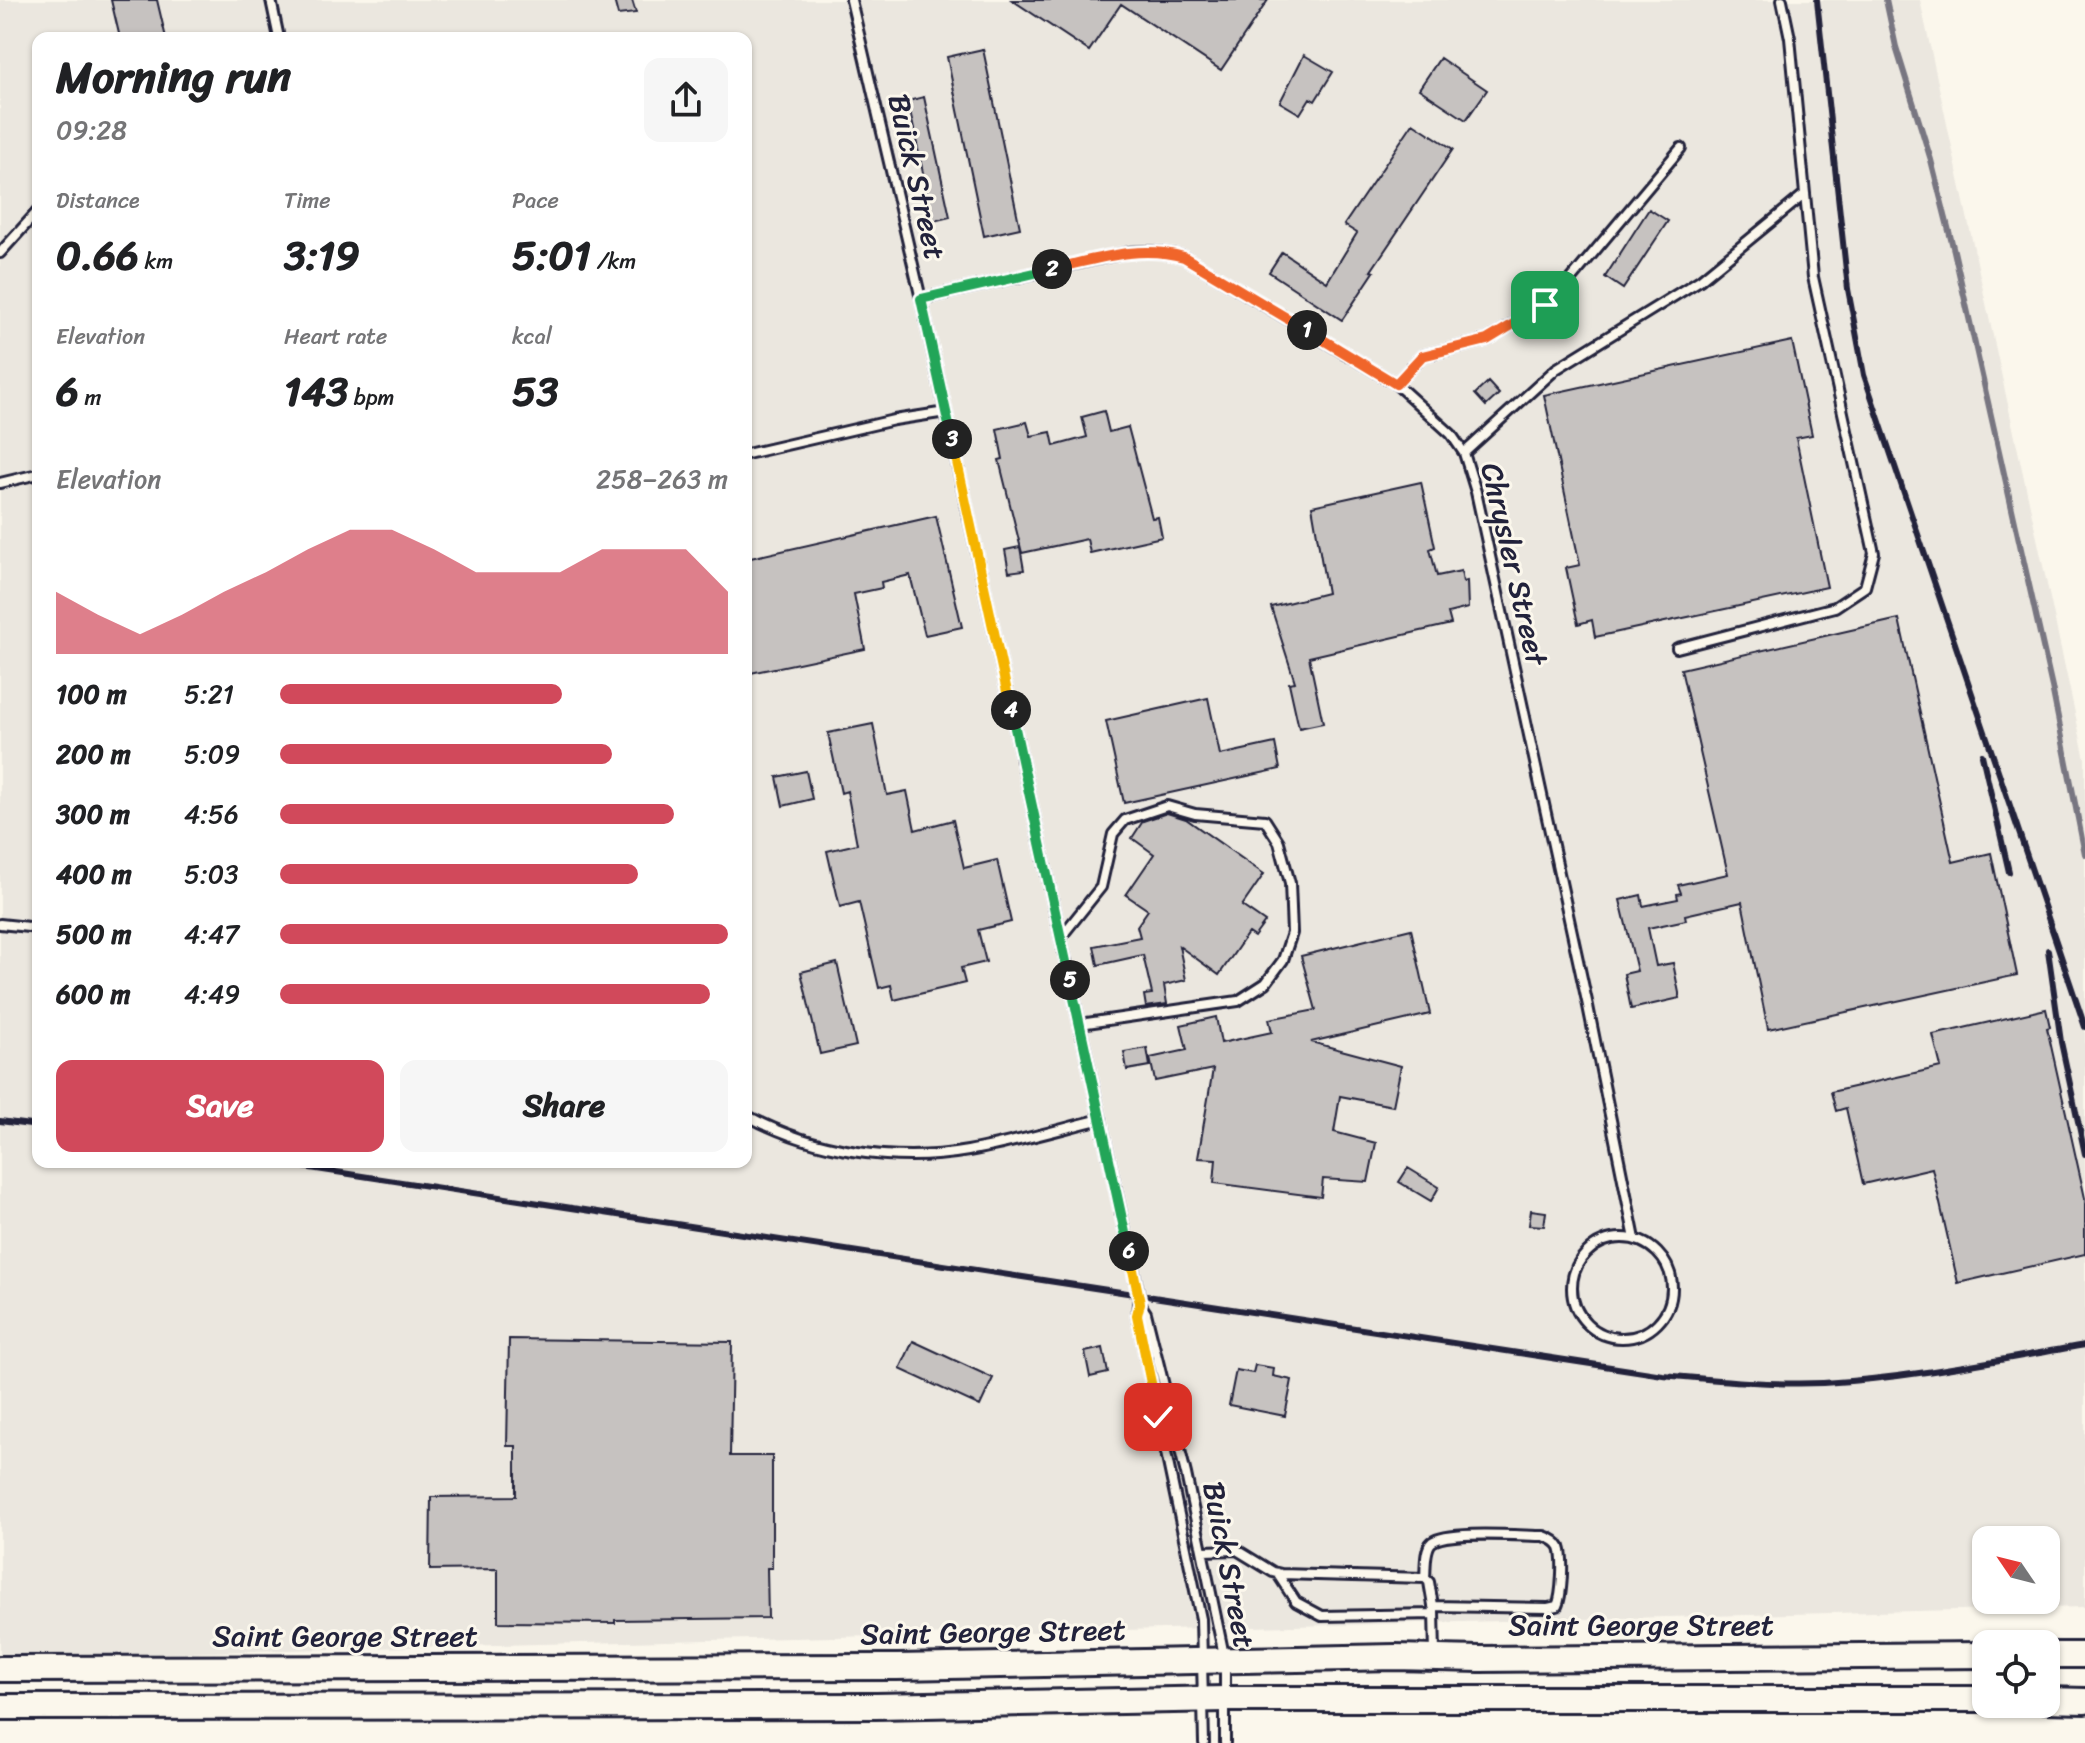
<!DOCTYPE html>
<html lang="en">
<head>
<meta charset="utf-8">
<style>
  :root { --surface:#fff; --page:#f6f6f6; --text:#202124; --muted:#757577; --accent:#d1495b }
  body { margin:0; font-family:Sriracha,sans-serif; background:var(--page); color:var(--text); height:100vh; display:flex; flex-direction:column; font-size:30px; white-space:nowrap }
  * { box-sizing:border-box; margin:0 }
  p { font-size:26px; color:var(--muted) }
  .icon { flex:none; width:44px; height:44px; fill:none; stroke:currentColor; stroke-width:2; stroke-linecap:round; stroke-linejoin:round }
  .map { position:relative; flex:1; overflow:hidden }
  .side { position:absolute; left:32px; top:32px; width:720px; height:1136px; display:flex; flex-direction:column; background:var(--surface); border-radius:16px; box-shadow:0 2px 6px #0004 }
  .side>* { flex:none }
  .needle { width:52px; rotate:305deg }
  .tools { position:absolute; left:1972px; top:1526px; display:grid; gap:16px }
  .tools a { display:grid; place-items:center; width:88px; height:88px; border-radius:16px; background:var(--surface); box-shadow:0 2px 6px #0004; font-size:40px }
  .pin { position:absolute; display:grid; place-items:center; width:68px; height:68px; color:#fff; margin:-34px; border-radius:16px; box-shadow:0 4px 12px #0006 }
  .km { position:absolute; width:40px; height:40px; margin:-20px; border-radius:50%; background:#222; color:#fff; font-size:22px; line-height:40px; text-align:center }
  .round { display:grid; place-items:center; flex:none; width:84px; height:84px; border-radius:16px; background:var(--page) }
  .headline { display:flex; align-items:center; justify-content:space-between; height:136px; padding:0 24px }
  h1 { font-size:44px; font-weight:800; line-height:60px }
  .metrics { display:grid; grid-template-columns:repeat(3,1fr); gap:12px; height:136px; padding:8px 24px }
  .metrics div { display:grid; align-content:center }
  .metrics b { font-size:40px; font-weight:800 }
  .metrics small { font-size:22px; font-weight:400 }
  .metrics p { font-size:22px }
  .chart { height:224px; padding:16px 24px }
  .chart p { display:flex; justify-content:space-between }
  .chart svg { width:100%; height:144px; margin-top:8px; fill:var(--accent); opacity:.7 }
  .action { display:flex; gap:16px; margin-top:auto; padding:16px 24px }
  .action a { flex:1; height:92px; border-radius:16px; background:var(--accent); color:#fff; font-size:32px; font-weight:800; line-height:92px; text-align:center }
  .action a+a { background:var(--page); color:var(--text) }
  ul { padding:0 24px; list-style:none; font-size:26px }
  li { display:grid; grid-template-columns:128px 96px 1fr; align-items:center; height:60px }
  li i { height:20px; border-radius:10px; background:var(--accent) }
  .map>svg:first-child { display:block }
  .built { fill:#ebe7df; fill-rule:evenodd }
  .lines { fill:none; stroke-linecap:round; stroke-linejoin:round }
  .stream { stroke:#787681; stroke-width:6 }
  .building { fill:#c6c2c0; stroke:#22223b; stroke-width:2 }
  .service-casing { stroke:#22223b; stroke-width:14 }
  .secondary-casing { stroke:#22223b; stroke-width:30 }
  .service { stroke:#fbf7ec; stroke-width:8 }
  .secondary { stroke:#fbf7ec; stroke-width:24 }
  .rail { stroke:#22223b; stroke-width:6 }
  .split-1-casing { stroke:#fff; stroke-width:16 }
  .split-2-casing { stroke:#fff; stroke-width:16 }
  .split-3-casing { stroke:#fff; stroke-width:16 }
  .split-4-casing { stroke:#fff; stroke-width:16 }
  .split-5-casing { stroke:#fff; stroke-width:16 }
  .split-6-casing { stroke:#fff; stroke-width:16 }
  .split-7-casing { stroke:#fff; stroke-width:16 }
  .split-1 { stroke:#f0652b; stroke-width:10 }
  .split-2 { stroke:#f0652b; stroke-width:10 }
  .split-3 { stroke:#22a559; stroke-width:10 }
  .split-4 { stroke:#f5b400; stroke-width:10 }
  .split-5 { stroke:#22a559; stroke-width:10 }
  .split-6 { stroke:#22a559; stroke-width:10 }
  .split-7 { stroke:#f5b400; stroke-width:10 }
  .labels { text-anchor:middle; stroke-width:6; stroke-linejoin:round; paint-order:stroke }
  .street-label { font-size:30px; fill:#22223b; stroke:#fbf7ec }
</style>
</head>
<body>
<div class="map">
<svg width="2085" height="1743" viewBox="0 0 2085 1743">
  <rect width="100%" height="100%" fill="#fbf7ec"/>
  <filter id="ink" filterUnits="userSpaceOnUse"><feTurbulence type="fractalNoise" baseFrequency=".0125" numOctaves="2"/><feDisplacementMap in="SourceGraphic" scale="16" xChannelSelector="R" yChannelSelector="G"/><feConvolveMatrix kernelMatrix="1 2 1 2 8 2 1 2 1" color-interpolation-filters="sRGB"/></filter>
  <g filter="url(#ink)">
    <path class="built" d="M0 0H1920L2085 759V1607L0 1657ZM38 38H746V1162H38ZM1986 1540H2046V1600H1986Z"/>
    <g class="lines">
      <path class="stream" d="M1886 0 1896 47 1931 160 1954 251 2052 687 2085 854"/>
    </g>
    <path class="building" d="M111 0H157L166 38H120Z
      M614 0H632L636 13 618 15Z
      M1012 0H1268L1221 70 1121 4 1089 51Z
      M983 49 1020 228 984 236 947 57Z
      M1304 55 1333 72 1315 101 1310 98 1300 114 1280 102Z
      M1440 58 1487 90 1466 120 1419 89Z
      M924 97 950 217 933 221 908 101Z
      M1413 123 1453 149 1371 271 1374 272 1342 320 1269 272 1282 252 1327 282 1357 233 1344 225Z
      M1649 209 1668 221 1623 289 1605 277Z
      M1792 341 1812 435 1796 438 1827 587 1595 637 1592 620 1578 624 1566 568 1580 565 1544 395Z
      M1488 382 1499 394 1486 406 1475 394Z
      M1104 411 1109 432 1128 427 1152 518 1158 517 1162 537 1090 553 1087 539 1022 553 999 460 1003 459 997 429 1027 422 1031 436 1051 432 1054 446 1087 437 1082 417Z
      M1421 482 1435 547 1430 549 1437 576 1461 571 1463 582 1467 581 1468 608 1448 613 1451 624 1309 657 1323 723 1299 728 1289 683 1295 682 1271 607 1327 593 1312 506Z
      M936 516 962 627 925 635 910 575 881 582 882 588 854 594 865 649 746 674V559Z
      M1020 547 1024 570 1009 572 1005 550Z
      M1899 619 1953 862 1991 853 2017 975 1768 1029 1742 902 1685 915 1686 920 1648 928 1656 966 1673 963 1680 998 1631 1009 1624 974 1637 971 1620 900 1641 895 1643 906 1678 899 1677 894 1681 893 1678 885 1728 874 1681 669Z
      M1208 698 1220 755 1275 743 1280 769 1124 803 1106 721Z
      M873 724 887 795 907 791 915 830 953 820 964 868 997 860 1011 922 978 930 986 962 961 968 965 983 894 1000 891 985 879 988 859 902 840 907 827 851 857 844 847 791 841 793 828 733Z
      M806 771 812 799 783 806 777 777Z
      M1167 813 1186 819 1264 874 1242 906 1265 922 1254 937 1248 933 1219 975 1179 946 1186 980 1164 985 1167 1004 1146 1007 1144 995 1152 994 1143 955 1098 965 1094 946 1140 937 1137 926 1148 910 1126 895 1154 854 1132 838 1143 821Z
      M1411 929 1430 1014 1311 1042 1401 1066 1393 1106 1340 1096 1334 1132 1376 1143 1368 1182 1323 1179 1321 1197 1214 1183 1216 1159 1198 1158 1213 1069 1155 1081 1150 1058 1187 1050 1181 1025 1216 1017 1221 1043 1272 1032 1269 1019 1316 1010 1301 956Z
      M837 963 856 1046 820 1054 801 972Z
      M2046 1009 2050 1027 2047 1028 2085 1198V1254L1958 1283 1932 1168 1863 1184 1846 1108 1836 1111 1831 1092 1941 1067 1933 1035Z
      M1147 1048 1150 1066 1127 1070 1124 1052Z
      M1408 1168 1439 1187 1431 1201 1399 1182Z
      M1531 1210 1546 1212 1544 1226 1529 1225Z
      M509 1339 732 1342 730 1456H772V1568H767L768 1618 615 1620V1623L498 1622V1569L430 1570 431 1497 516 1496V1446H507Z
      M913 1341 993 1378 980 1406 900 1369Z
      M1103 1348 1108 1373 1090 1377 1085 1352Z
      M1255 1365 1274 1368 1273 1376 1292 1380 1285 1416 1229 1405 1236 1370 1253 1373Z"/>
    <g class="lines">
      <defs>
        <path id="service" d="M271 0 279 38
          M851 0 921 299 1139 1295 1137 1315 1201 1619 1204 1743
          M0 253 38 211
          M921 299 1129 252C1149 250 1165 252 1184 257L1396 384 1451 434 1464 453 1476 492 1588 1006 1635 1239
          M1396 384 1422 356 1487 340 1545 305 1568 283 1681 148
          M1464 453 1556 369 1700 280 1805 194
          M747 454 894 420 946 412
          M0 483 38 474
          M1677 648 1835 607 1865 587 1874 553 1813 277 1790 38 1782 0
          M0 924 38 928
          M1061 937 1101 887 1113 834 1125 820 1167 806 1195 814 1265 820 1279 842 1290 883 1292 933 1283 960 1266 983 1238 1001 1080 1024
          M746 1115C811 1151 895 1164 968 1151 1013 1143 1057 1130 1101 1119
          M1572 1288a50 50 0 1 1 100 0a50 50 0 1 1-100 0Z
          M1140 1304 1146 1313 1186 1474 1225 1660V1743
          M1203 1551 1237 1550 1273 1572 1281 1574 1425 1578 1429 1582 1434 1611 1435 1654
          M1277 1573 1296 1602 1322 1616 1434 1614
          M1425 1578C1426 1569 1424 1549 1432 1542 1448 1530 1522 1536 1544 1536 1550 1538 1557 1541 1560 1547 1564 1558 1562 1596 1557 1606L1548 1608 1433 1606"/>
        <path id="secondary" d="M2046 1655H2085
          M0 1669 897 1667 1395 1657 1480 1659 1986 1655
          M2046 1700 2085 1701
          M0 1707 876 1706 1225 1699H1986"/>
      </defs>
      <use href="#service" class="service-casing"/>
      <use href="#secondary" class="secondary-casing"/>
      <use href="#service" class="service"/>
      <use href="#secondary" class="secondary"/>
      <path class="rail" d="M1817 0 1848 289 1864 375 2085 1027
        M1982 755 2009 872
        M2048 950 2061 1042 2085 1154
        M0 1121 38 1126
        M271 1162 1663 1375C1716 1380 1770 1385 1823 1383 1911 1378 1998 1360 2085 1345"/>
    </g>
  </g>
  <g class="lines" filter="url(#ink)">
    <defs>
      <path id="split-1" d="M1307 330 1396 384 1422 356 1487 340 1545 305"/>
      <path id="split-2" d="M1052 269C1097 259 1139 244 1184 257L1307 330"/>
      <path id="split-3" d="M952 439 921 299 1052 269"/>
      <path id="split-4" d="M952 439 1011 710"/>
      <path id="split-5" d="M1011 710 1070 980"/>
      <path id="split-6" d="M1070 980 1129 1251"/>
      <path id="split-7" d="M1129 1251 1140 1303 1137 1315 1158 1417"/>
    </defs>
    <use href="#split-1" class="split-1-casing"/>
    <use href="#split-2" class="split-2-casing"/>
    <use href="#split-3" class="split-3-casing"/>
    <use href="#split-4" class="split-4-casing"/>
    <use href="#split-5" class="split-5-casing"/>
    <use href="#split-6" class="split-6-casing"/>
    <use href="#split-7" class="split-7-casing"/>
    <use href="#split-1" class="split-1"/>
    <use href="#split-2" class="split-2"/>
    <use href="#split-3" class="split-3"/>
    <use href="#split-4" class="split-4"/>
    <use href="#split-5" class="split-5"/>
    <use href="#split-6" class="split-6"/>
    <use href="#split-7" class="split-7"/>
  </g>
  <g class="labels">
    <g class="street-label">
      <text transform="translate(917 177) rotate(77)" y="10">Buick Street</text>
      <text transform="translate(1514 564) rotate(77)" y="10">Chrysler Street</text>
      <text transform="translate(1229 1565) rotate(79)" y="10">Buick Street</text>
      <text x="1641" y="1635">Saint George Street</text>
      <text transform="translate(993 1632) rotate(-1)" y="10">Saint George Street</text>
      <text x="345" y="1646">Saint George Street</text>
    </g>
  </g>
</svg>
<div class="tools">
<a><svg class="needle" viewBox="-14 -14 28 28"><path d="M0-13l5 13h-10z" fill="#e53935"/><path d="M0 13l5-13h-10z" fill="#757577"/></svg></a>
<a><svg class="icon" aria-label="locate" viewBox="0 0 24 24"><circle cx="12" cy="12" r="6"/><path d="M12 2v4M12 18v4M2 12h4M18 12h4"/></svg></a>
</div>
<div class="pin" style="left:1545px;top:305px;background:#1e9e55"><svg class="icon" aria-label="arrive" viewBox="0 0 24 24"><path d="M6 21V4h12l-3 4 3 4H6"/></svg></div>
<div class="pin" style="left:1158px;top:1417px;background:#d93025"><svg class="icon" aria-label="check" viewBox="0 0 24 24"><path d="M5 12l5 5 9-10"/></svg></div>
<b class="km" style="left:1307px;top:330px">1</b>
<b class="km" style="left:1052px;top:269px">2</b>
<b class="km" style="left:952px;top:439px">3</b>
<b class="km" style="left:1011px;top:710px">4</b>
<b class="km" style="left:1070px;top:980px">5</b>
<b class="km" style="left:1129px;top:1251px">6</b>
<section class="side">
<div class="headline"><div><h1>Morning run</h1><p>09:28</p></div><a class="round"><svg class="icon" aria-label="share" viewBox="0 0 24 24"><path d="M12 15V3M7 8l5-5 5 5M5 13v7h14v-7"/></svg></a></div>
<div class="metrics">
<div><p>Distance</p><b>0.66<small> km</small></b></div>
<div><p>Time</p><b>3:19</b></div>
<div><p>Pace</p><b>5:01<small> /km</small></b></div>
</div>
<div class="metrics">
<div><p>Elevation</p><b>6<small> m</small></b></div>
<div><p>Heart rate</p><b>143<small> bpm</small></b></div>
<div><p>kcal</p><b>53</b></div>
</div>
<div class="chart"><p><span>Elevation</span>258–263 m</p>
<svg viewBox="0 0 160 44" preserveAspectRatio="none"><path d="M0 44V25L10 32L20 38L30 32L40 25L50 19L60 12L70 6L80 6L90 12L100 19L110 19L120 19L130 12L140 12L150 12L160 25V44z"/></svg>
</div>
<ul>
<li><b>100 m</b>5:21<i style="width:63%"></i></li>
<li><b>200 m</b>5:09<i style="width:74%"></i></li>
<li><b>300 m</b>4:56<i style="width:88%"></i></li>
<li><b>400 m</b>5:03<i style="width:80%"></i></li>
<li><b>500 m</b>4:47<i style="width:100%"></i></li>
<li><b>600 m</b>4:49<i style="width:96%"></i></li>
</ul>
<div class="action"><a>Save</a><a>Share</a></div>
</section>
</div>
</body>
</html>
